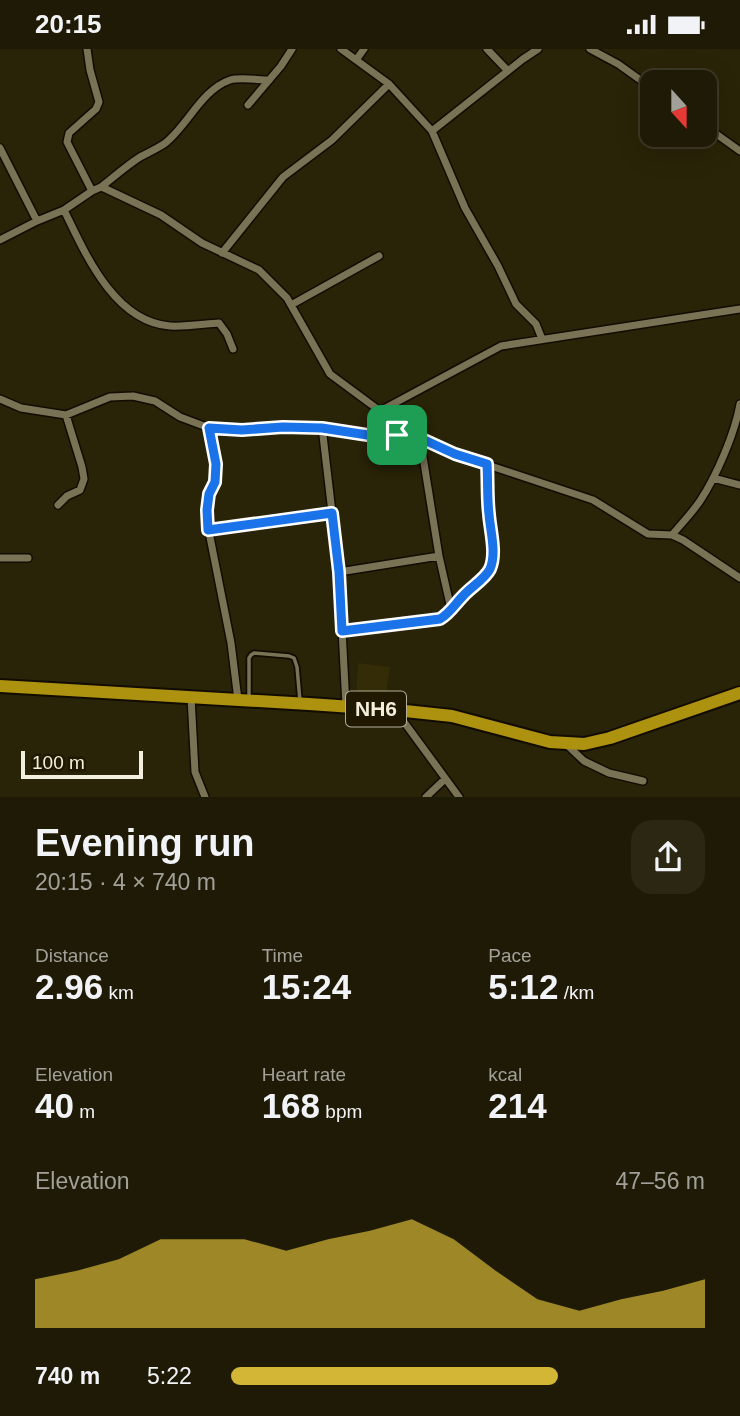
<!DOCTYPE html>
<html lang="en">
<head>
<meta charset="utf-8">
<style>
  :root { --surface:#1f1a05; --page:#2c2713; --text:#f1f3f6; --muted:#a1a19a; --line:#3c3827; --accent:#d3b635 }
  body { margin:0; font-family:Helvetica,sans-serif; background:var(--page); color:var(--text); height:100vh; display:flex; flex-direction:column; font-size:26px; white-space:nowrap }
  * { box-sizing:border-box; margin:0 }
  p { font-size:23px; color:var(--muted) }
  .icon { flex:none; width:38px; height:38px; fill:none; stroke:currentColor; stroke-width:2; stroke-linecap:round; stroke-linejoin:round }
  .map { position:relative; height:748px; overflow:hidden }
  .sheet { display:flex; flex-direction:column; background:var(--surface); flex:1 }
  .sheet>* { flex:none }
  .needle { width:46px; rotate:159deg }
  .controls { position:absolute; left:640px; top:21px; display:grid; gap:14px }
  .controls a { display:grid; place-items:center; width:77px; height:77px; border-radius:14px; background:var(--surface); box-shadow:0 7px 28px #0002,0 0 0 2px var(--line); font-size:35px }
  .scale { position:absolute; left:21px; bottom:18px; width:122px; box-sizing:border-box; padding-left:7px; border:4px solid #f3efdf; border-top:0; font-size:19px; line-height:24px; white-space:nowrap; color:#f3efdf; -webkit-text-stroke:5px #201900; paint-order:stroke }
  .pin { position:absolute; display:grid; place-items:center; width:60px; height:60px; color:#fff; margin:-30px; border-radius:14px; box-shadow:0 4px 10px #0006 }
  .round { display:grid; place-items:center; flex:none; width:74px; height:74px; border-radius:21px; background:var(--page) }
  .headline { display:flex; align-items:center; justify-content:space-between; height:119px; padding:0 35px }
  h1 { font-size:38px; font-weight:800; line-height:52px }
  .stats { display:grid; grid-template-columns:repeat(3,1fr); gap:10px; height:119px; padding:7px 35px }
  .stats div { display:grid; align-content:center }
  .stats b { font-size:35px; font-weight:800 }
  .stats small { font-size:19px; font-weight:400 }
  .stats p { font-size:19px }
  .chart { height:196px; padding:14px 35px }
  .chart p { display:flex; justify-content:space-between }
  .chart svg { width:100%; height:126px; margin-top:7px; fill:var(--accent); opacity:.7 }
  ul { padding:0 35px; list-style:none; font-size:23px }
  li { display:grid; grid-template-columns:112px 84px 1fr; align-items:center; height:52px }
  li i { height:18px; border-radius:9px; background:var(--accent) }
  .status { display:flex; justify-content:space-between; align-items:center; height:49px; padding:0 35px; background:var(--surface); direction:ltr }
  .status svg { height:19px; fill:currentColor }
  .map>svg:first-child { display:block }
  .built { fill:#342c07 }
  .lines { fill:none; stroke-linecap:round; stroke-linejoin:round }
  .lane-casing { stroke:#120c00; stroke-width:7 }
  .street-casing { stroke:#120c00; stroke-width:10 }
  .highway-casing { stroke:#120c00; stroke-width:16 }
  .lane { stroke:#7a7255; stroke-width:3.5 }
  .street { stroke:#7a7255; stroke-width:7 }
  .highway { stroke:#ad9210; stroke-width:12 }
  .route-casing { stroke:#fff; stroke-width:14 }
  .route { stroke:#1a73e8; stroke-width:9 }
  .labels { text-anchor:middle; stroke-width:7; stroke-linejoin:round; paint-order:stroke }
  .shield { fill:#201900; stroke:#b4af9c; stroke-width:2 }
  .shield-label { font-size:21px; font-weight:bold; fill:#f3efdf }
</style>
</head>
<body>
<div class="status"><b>20:15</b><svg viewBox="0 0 49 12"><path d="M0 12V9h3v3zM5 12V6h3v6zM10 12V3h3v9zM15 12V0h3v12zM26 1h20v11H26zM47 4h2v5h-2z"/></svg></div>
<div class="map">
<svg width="740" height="748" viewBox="0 0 740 748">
  <rect width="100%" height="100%" fill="#292307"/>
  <path class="built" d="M358 614 390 618 385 652 356 649Z"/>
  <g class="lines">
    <defs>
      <path id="lane" d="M249 650V609L251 606 254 604 289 607 294 609 297 618 300 652"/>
      <path id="street" d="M87 0 90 21 99 53 96 60 69 84 67 93 92 142
        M341 0 389 35 432 82 465 159 498 217 516 255 536 275 542 290
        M487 0 508 22
        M590 0 618 15 653 40
        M356 11 364 0
        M248 56 281 17 292 0
        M705 77 740 102
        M432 82 523 10 538 0
        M0 99 37 172
        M101 138C114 128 126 117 140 108 148 104 156 100 164 95 187 78 201 41 230 31 240 28 258 31 269 31
        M64 161C85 204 114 273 170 277 184 278 204 275 219 274L227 285 233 300
        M0 191 37 172 64 161 92 142 101 138 106 140 161 166 202 194 259 221 287 249 330 325 380 362 396 386 420 389 455 405 593 451 648 485 672 486 683 491 740 529
        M222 204 283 128 332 91 389 35
        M291 256 379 207
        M0 350 21 359 66 366 110 348 133 347 155 352 180 368 212 380 242 381 283 378H322L374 387 396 386
        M380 362 501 297 740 260
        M322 378 339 523 346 657
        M209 379 216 415 215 433 209 445 207 473 231 594 238 651
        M420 389 439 507 451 560
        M713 429 740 436
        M58 456 67 447 80 441 84 430 82 418 66 366
        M208 481 332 464
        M672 486C681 475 692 464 700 452 716 428 735 384 740 355
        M0 509H28
        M339 523 439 507
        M342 582 440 570C450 564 455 555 463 547 471 538 485 530 490 520 497 504 490 482 489 465 487 449 488 432 487 415
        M191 648 195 723 205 748
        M396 662 459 748
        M567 696 584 712 609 724 643 732
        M426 748 445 730"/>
      <path id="highway" d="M0 637 309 655 396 661 452 667 550 693 584 695 610 689 740 644"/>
    </defs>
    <use href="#lane" class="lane-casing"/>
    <use href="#street" class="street-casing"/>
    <use href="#highway" class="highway-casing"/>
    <use href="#lane" class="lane"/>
    <use href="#street" class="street"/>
    <use href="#highway" class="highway"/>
  </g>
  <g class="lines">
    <defs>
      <path id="route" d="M283 378 322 379 374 387 397 386 420 389 455 405 487 415C488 432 487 449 489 465 490 481 497 504 490 520 485 530 471 538 463 547 455 555 450 564 440 570L342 582 339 523 332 464 208 481 207 461 209 445 215 433 216 415 209 379 242 381Z"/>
    </defs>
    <use href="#route" class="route-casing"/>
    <use href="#route" class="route"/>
  </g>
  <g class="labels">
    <rect class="shield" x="346" y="642.5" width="60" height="35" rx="5"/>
    <g class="shield-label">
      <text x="376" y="667">NH6</text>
    </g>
  </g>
</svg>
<div class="controls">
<a><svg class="needle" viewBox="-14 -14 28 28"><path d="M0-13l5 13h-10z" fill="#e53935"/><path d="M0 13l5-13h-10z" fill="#a1a19a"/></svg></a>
</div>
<div class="scale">100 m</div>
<div class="pin" style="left:397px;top:386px;background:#1e9e55"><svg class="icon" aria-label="arrive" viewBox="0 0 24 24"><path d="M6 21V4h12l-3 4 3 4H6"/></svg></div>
</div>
<section class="sheet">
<div class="headline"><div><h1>Evening run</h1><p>20:15 · 4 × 740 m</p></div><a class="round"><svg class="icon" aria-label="share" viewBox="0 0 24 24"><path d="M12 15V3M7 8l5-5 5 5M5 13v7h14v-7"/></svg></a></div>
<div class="stats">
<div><p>Distance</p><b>2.96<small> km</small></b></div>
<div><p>Time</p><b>15:24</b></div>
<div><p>Pace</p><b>5:12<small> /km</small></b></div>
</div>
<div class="stats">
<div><p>Elevation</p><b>40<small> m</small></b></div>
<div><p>Heart rate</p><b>168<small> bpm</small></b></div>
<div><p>kcal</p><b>214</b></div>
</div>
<div class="chart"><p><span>Elevation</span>47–56 m</p>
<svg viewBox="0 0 160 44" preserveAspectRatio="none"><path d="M0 44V27L10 24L20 20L30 13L40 13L50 13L60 17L70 13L80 10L90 6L100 13L110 24L120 34L130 38L140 34L150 31L160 27V44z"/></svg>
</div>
<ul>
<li><b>740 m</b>5:22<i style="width:69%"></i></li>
</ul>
</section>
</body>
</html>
